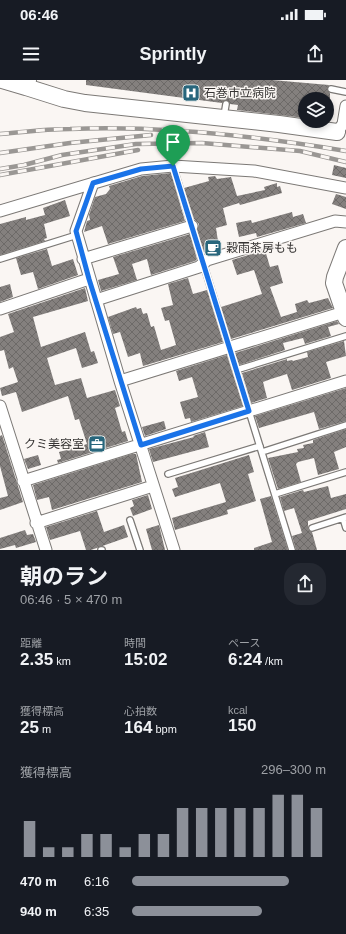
<!DOCTYPE html>
<html lang="ja">
<head>
<meta charset="utf-8">
<style>
  :root { --surface:#171b24; --page:#242831; --text:#f1f3f6; --muted:#9ea1a6; --accent:#8c9099 }
  body { margin:0; font-family:Arial,"Noto Sans JP",sans-serif; background:var(--page); color:var(--text); height:100vh; display:flex; flex-direction:column; font-size:15px; white-space:nowrap }
  * { box-sizing:border-box; margin:0 }
  p { font-size:13px; color:var(--muted) }
  .icon { flex:none; width:22px; height:22px; fill:none; stroke:currentColor; stroke-width:2; stroke-linecap:round; stroke-linejoin:round }
  .map { position:relative; height:470px; overflow:hidden }
  .details { display:flex; flex-direction:column; background:var(--surface); flex:1 }
  .details>* { flex:none }
  .controls { position:absolute; left:298px; top:12px; display:grid; gap:8px }
  .controls a { display:grid; place-items:center; width:36px; height:36px; border-radius:50%; background:var(--surface); box-shadow:0 2px 6px #0003; font-size:20px }
  .pin { position:absolute; display:grid; place-items:center; width:34px; height:34px; color:#fff; margin:-41px -17px; border-radius:50% 50% 50% 0; rotate:-45deg; box-shadow:0 0 4px #0007 }
  .pin .icon { rotate:45deg }
  .round { display:grid; place-items:center; flex:none; width:42px; height:42px; border-radius:16px; background:var(--page) }
  .overview { display:flex; align-items:center; justify-content:space-between; height:68px; padding:0 20px }
  h1 { font-size:22px; font-weight:700; line-height:30px }
  .metrics { display:grid; grid-template-columns:repeat(3,1fr); gap:6px; height:68px; padding:4px 20px }
  .metrics div { display:grid; align-content:center }
  .metrics b { font-size:17px; font-weight:700 }
  .metrics small { font-size:11px; font-weight:400 }
  .metrics p { font-size:11px }
  .chart { height:112px; padding:8px 20px }
  .chart p { display:flex; justify-content:space-between }
  .chart svg { width:100%; height:72px; margin-top:4px; stroke:var(--accent); stroke-width:6 }
  ul { padding:0 20px; list-style:none; font-size:13px }
  li { display:grid; grid-template-columns:64px 48px 1fr; align-items:center; height:30px }
  li i { height:10px; border-radius:5px; background:var(--accent) }
  .status { display:flex; justify-content:space-between; align-items:center; height:28px; padding:0 20px; background:var(--surface); direction:ltr }
  .status svg { height:11px; fill:currentColor }
  header { display:flex; justify-content:space-between; align-items:center; height:52px; padding:0 20px; background:var(--surface); font-size:18px; font-weight:700 }
  .map>svg:first-child { display:block }
  .building { fill:url(#building-cross-hatch) }
  .lines { fill:none; stroke-linecap:round; stroke-linejoin:round }
  .lane-casing { stroke:#7c7976; stroke-width:8 }
  .street-casing { stroke:#7c7976; stroke-width:13 }
  .secondary-casing { stroke:#7c7976; stroke-width:18 }
  .lane { stroke:#fff; stroke-width:5.5 }
  .street { stroke:#fff; stroke-width:11 }
  .secondary { stroke:#fff; stroke-width:16 }
  .rail-casing { stroke:#9a9794; stroke-width:4.5 }
  .rail { stroke:#faf6f3; stroke-width:3; stroke-dasharray:9; stroke-linecap:butt }
  .route-casing { stroke:#fff; stroke-width:8 }
  .route { stroke:#1a73e8; stroke-width:5 }
  .labels { text-anchor:middle; stroke-width:3; stroke-linejoin:round; paint-order:stroke }
  .poi-label { font-size:12px; fill:#363433; stroke:#faf6f3; text-anchor:start }
</style>
</head>
<body>
<div class="status"><b>06:46</b><svg viewBox="0 0 49 12"><path d="M0 12V9h3v3zM5 12V6h3v6zM10 12V3h3v9zM15 12V0h3v12zM26 1h20v11H26zM47 4h2v5h-2z"/></svg></div>
<header><svg class="icon" aria-label="menu" viewBox="0 0 24 24"><path d="M4 6h16M4 12h16M4 18h16"/></svg>Sprintly<svg class="icon" aria-label="share" viewBox="0 0 24 24"><path d="M12 15V3M7 8l5-5 5 5M5 13v7h14v-7"/></svg></header>
<div class="map">
<svg width="346" height="470" viewBox="0 0 346 470">
  <defs>
    <pattern id="building-cross-hatch" width="8" height="8" patternUnits="userSpaceOnUse"><rect width="8" height="8" fill="#84807e"/><path d="M0 0l8 8M0 8l8-8" fill="none" stroke="#6d6a68"/></pattern>
  </defs>
  <rect width="100%" height="100%" fill="#faf6f3"/>
  <path class="building" d="M86 0H272L329 5 327 10 330 13V19H305V38L237 30 238 25 230 24 226 20 222 23 86 5Z
    M334 85 346 88V98L332 95Z
    M171 93 185 141 108 164 102 146 84 152 87 141 90 140 89 135 95 117 106 114 110 109 109 106 142 96Z
    M215 96 217 99 231 97 237 116 265 110 264 107 277 103V107L280 106 282 113 240 125 239 123 223 128 227 145 216 148 219 168 204 172 197 150 199 144 194 139 184 108 209 101 208 97Z
    M336 114 346 117V129L332 124Z
    M65 120 70 136 44 144 47 158 44 159 45 161 0 175V144L26 137V140L45 135 43 128Z
    M292 132 293 137 303 134 306 143 257 157 256 153 239 157 236 143 251 140 252 143Z
    M190 154 197 179 195 181 151 195 147 179 132 184 137 200 101 211 98 200 119 194 113 177Z
    M47 169 52 186 73 179 78 195 38 209 33 192 21 195 16 178Z
    M265 170 270 187 278 185 283 203 270 207 281 237 297 232 295 224 307 220 309 223 328 218 333 228 231 259 221 227 262 214 254 190 237 195 232 180Z
    M188 198 193 214 207 210 223 262 143 286 140 273 128 277 120 252 113 254 108 237 136 227 137 229 141 228 143 234 147 233 151 247 154 246 161 270 176 265 169 240 165 241 161 228 173 225 168 204Z
    M10 204 13 217 0 222V207Z
    M85 208 88 221 33 237 41 267 85 252 91 272 94 271 98 283 82 288 76 268 47 278 55 305 81 298 87 318 115 310 120 326 115 328 122 352 125 351 128 361 58 383 57 380 61 379 59 372 87 364 79 339 75 340 68 316 22 332 16 312 2 316 0 308 18 302 13 287 9 289 4 270 0 271V257L14 252 8 234Z
    M337 241 339 244 328 247 331 256 305 264 303 258 283 263 285 270 239 285 235 273Z
    M344 261 346 276 326 282 331 298 292 310 287 294 271 299 263 302 267 318 251 323 242 293 287 279V281L292 280 293 281 308 277 307 272Z
    M227 275 243 326 191 342 190 338 185 339 180 322 198 317 192 297 179 301 176 291Z
    M346 308V341L319 349 314 332 259 348 255 336Z
    M164 341 166 349 145 356 142 347Z
    M346 349V367L334 372 339 389 318 395 314 378 298 382 296 384 301 402 278 409 268 378 298 372 297 369 304 368 303 365 313 363V360Z
    M205 352 209 367 153 382 149 369 194 357 193 356Z
    M2 355 23 422 0 430V418L8 416 0 386V356Z
    M132 374H136L142 402 52 430 49 417 37 420 33 405Z
    M38 375 41 385 28 389 24 379Z
    M249 375 254 392 248 394 256 421 227 430 228 434 175 450 172 438 226 422 220 403 175 417 172 409 178 407 175 398Z
    M328 406 331 418 346 414V429L308 441V449L312 452 317 470H296L292 456 302 453 294 428 284 431 280 417 303 410 304 412Z
    M148 415 152 429 133 436 130 428 134 426 132 420Z
    M271 416 288 470H254V468L272 462 260 419Z
    M97 431 104 452 124 445 128 457 91 470H86L80 451 50 460 46 447Z
    M159 445 165 470H152L146 449Z
    M25 450 27 455 33 454 36 462 16 468 15 465 0 469V458Z"/>
  <g class="lines">
    <defs>
      <path id="lane" d="M331 9 346 12
        M224 36 226 24
        M173 86 292 470
        M0 179 77 155
        M236 290 346 256
        M262 372 346 345
        M168 394 260 366
        M275 414 346 392
        M343 438 346 448
        M130 440 140 470
        M312 448 346 437
        M101 470H102"/>
      <path id="street" d="M337 52 343 44 346 26
        M93 103 76 151 120 301 174 470
        M0 131 141 89 173 86 254 91 346 108
        M83 179 192 146
        M96 220 199 187 207 180 335 141 346 142
        M0 229 89 199
        M120 301 344 232
        M0 326 46 470
        M23 401 346 301
        M36 443 153 406"/>
      <path id="secondary" d="M2 0 26 7 28 0
        M26 7 64 19 85 23 279 44 337 52
        M346 168 335 197 334 203 346 238"/>
    </defs>
    <use href="#lane" class="lane-casing"/>
    <use href="#street" class="street-casing"/>
    <use href="#secondary" class="secondary-casing"/>
    <use href="#lane" class="lane"/>
    <use href="#street" class="street"/>
    <use href="#secondary" class="secondary"/>
    <defs>
      <path id="rail" d="M0 54C23 52 47 49 70 49 162 45 256 56 346 71
        M0 73 70 63 151 55
        M0 89 24 85 62 75 136 64 202 63 300 71 346 82
        M0 95 138 70"/>
    </defs>
    <use href="#rail" class="rail-casing"/>
    <use href="#rail" class="rail"/>
  </g>
  <g class="lines">
    <defs>
      <path id="route" d="M173 86 249 331 141 365 89 199 76 151 93 103 141 89Z"/>
    </defs>
    <use href="#route" class="route-casing"/>
    <use href="#route" class="route"/>
  </g>
  <defs>
    <symbol id="hospital-square" viewBox="-11 -11 22 22"><rect x="-9" y="-9" width="18" height="18" rx="4" fill="#28667c" stroke="#faf6f3"/><path d="M-5-5h3v3.5h4V-5h3V5h-3V1.5h-4V5h-3Z" fill="#fff"/></symbol>
    <symbol id="cafe-square" viewBox="-11 -11 22 22"><rect x="-9" y="-9" width="18" height="18" rx="4" fill="#28667c" stroke="#faf6f3"/><path d="M-5.5-4.5H6V0H3Q3 3.5 0 3.5H-2.5Q-5.5 3.5-5.5 0ZM3-3.2v2h1.7v-2ZM-6 4.5H4V6H-6Z" fill="#fff"/></symbol>
    <symbol id="office-square" viewBox="-11 -11 22 22"><rect x="-9" y="-9" width="18" height="18" rx="4" fill="#28667c" stroke="#faf6f3"/><path d="M-6-3h4V-5.5h4V-3h4V5H-6ZM-1-4.5V-3h2v-1.5ZM-6 0V1H6V0Z" fill="#fff"/></symbol>
  </defs>
  <g fill-rule="evenodd">
    <use href="#hospital-square" x="181" y="3" width="20" height="20"/>
    <use href="#cafe-square" x="203" y="158" width="20" height="20"/>
    <use href="#office-square" x="87" y="354" width="20" height="20"/>
  </g>
  <g class="labels">
    <g class="poi-label">
      <text x="204" y="17">石巻市立病院</text>
      <text x="226" y="172">穀雨茶房もも</text>
      <text x="84" y="368" text-anchor="end">クミ美容室</text>
    </g>
  </g>
</svg>
<div class="controls">
<a><svg class="icon" aria-label="layers" viewBox="0 0 24 24"><path d="M12 4l9 5-9 5-9-5zM3 14l9 5 9-5"/></svg></a>
</div>
<div class="pin" style="left:173px;top:86px;background:#1e9e55"><svg class="icon" aria-label="arrive" viewBox="0 0 24 24"><path d="M6 21V4h12l-3 4 3 4H6"/></svg></div>
</div>
<section class="details">
<div class="overview"><div><h1>朝のラン</h1><p>06:46 · 5 × 470 m</p></div><a class="round"><svg class="icon" aria-label="share" viewBox="0 0 24 24"><path d="M12 15V3M7 8l5-5 5 5M5 13v7h14v-7"/></svg></a></div>
<div class="metrics">
<div><p>距離</p><b>2.35<small> km</small></b></div>
<div><p>時間</p><b>15:02</b></div>
<div><p>ペース</p><b>6:24<small> /km</small></b></div>
</div>
<div class="metrics">
<div><p>獲得標高</p><b>25<small> m</small></b></div>
<div><p>心拍数</p><b>164<small> bpm</small></b></div>
<div><p>kcal</p><b>150</b></div>
</div>
<div class="chart"><p><span>獲得標高</span>296–300 m</p>
<svg viewBox="0 0 160 44" preserveAspectRatio="none"><path d="M5 44V22M15 44V38M25 44V38M35 44V30M45 44V30M55 44V38M65 44V30M75 44V30M85 44V14M95 44V14M105 44V14M115 44V14M125 44V14M135 44V6M145 44V6M155 44V14"/></svg>
</div>
<ul>
<li><b>470 m</b>6:16<i style="width:81%"></i></li>
<li><b>940 m</b>6:35<i style="width:67%"></i></li>
</ul>
</section>
</body>
</html>
